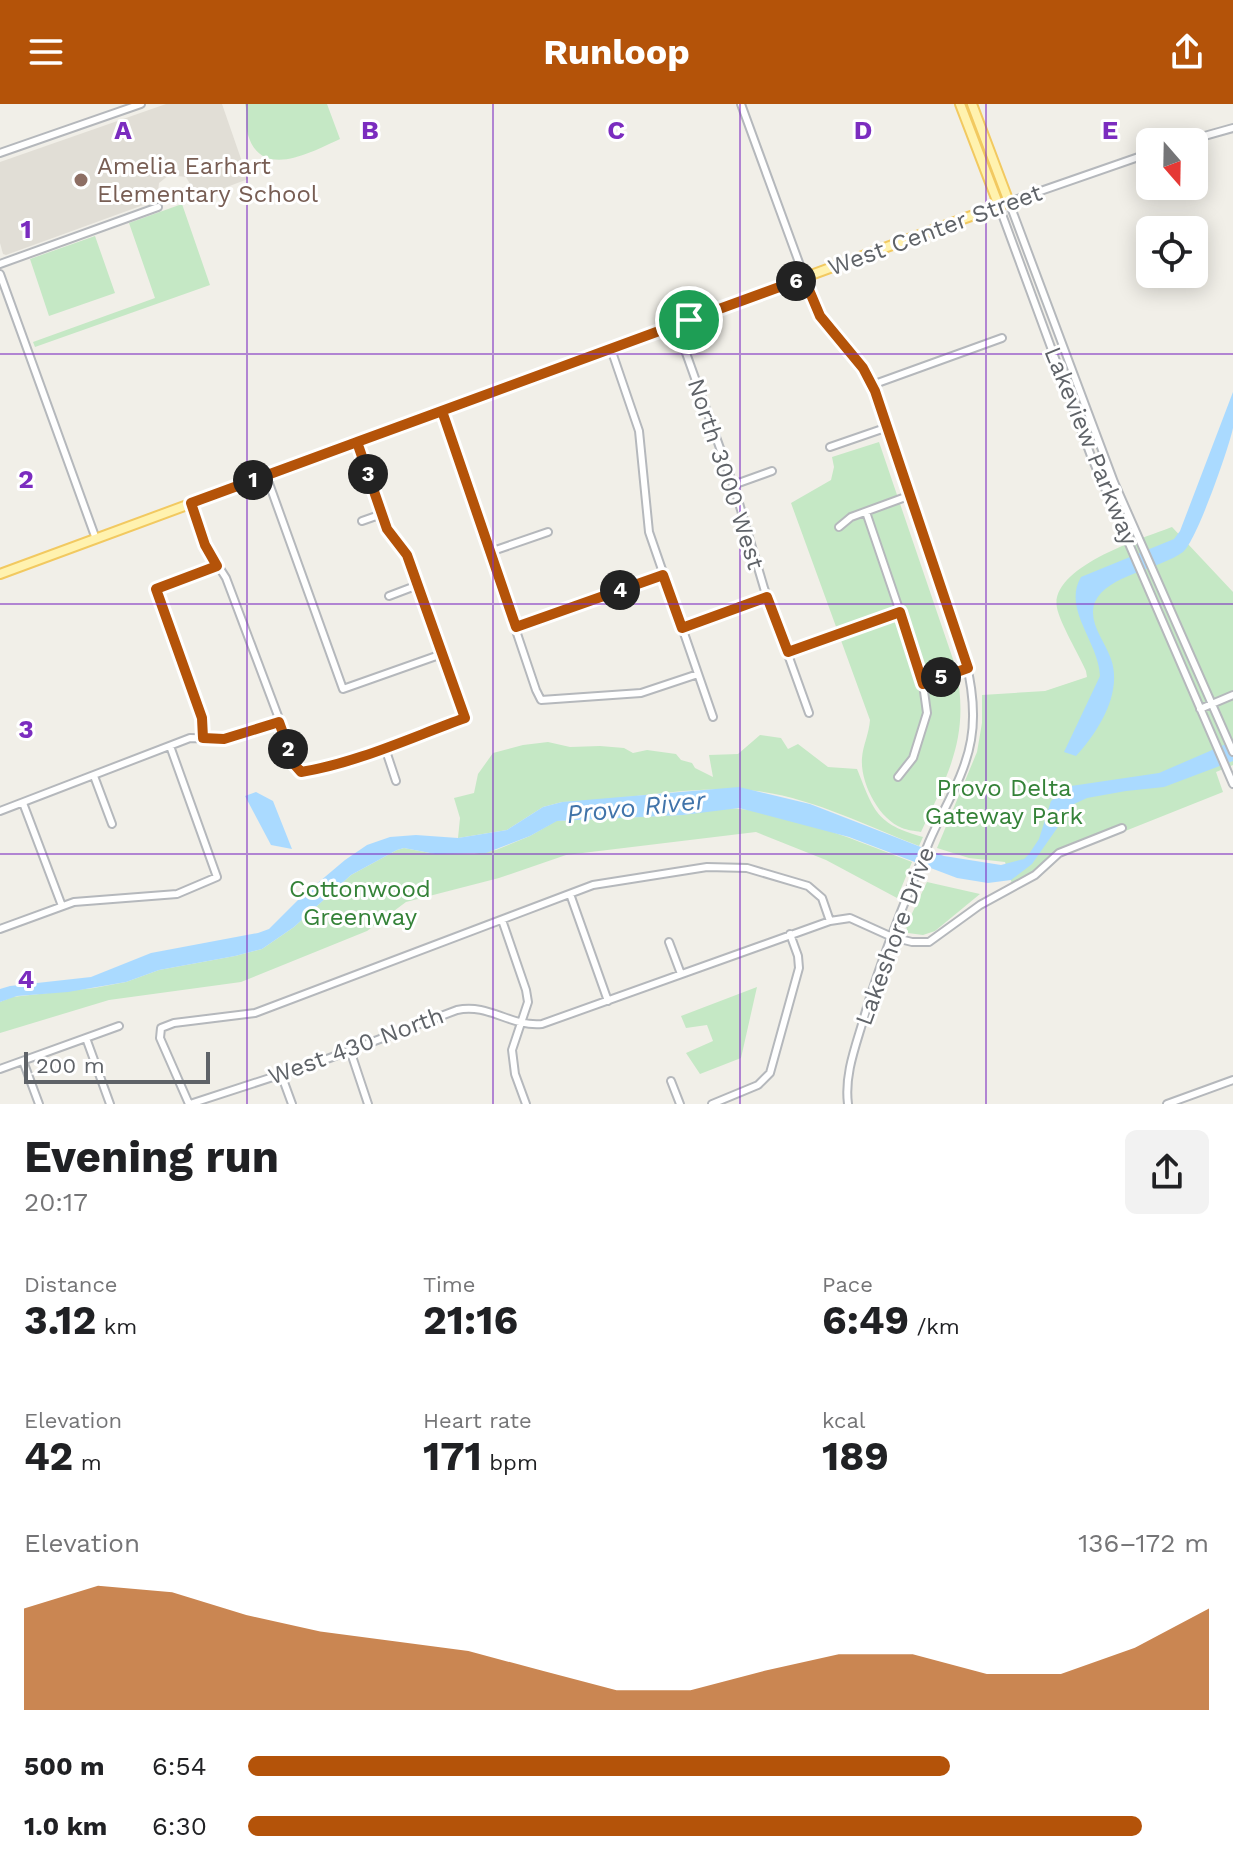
<!DOCTYPE html>
<html lang="en">
<head>
<meta charset="utf-8">
<style>
  :root { --surface:#fff; --page:#f2f2f2; --text:#202124; --muted:#757577; --accent:#b45309 }
  body { margin:0; font-family:"Work Sans",sans-serif; background:var(--page); color:var(--text); height:100vh; display:flex; flex-direction:column; font-size:30px; white-space:nowrap }
  * { box-sizing:border-box; margin:0 }
  p { font-size:26px; color:var(--muted) }
  .icon { flex:none; width:44px; height:44px; fill:none; stroke:currentColor; stroke-width:2; stroke-linecap:round; stroke-linejoin:round }
  .map { position:relative; height:1000px; overflow:hidden }
  .drawer { display:flex; flex-direction:column; background:var(--surface); flex:1 }
  .drawer>* { flex:none }
  .needle { width:52px; rotate:160deg }
  .fabs { position:absolute; left:1136px; top:24px; display:grid; gap:16px }
  .fabs a { display:grid; place-items:center; width:72px; height:72px; border-radius:12px; background:var(--surface); box-shadow:0 4px 20px #0003; font-size:40px }
  .scale { position:absolute; left:24px; bottom:20px; width:186px; box-sizing:border-box; padding-left:8px; border:4px solid #5f6368; border-top:0; font-size:22px; line-height:28px; white-space:nowrap; color:#5f6368; -webkit-text-stroke:6px #fff; paint-order:stroke }
  .pin { position:absolute; display:grid; place-items:center; width:68px; height:68px; color:#fff; margin:-34px; border:4px solid #fff; border-radius:50%; box-shadow:0 2px 8px #0007 }
  .km { position:absolute; width:40px; height:40px; margin:-20px; border-radius:50%; background:#222; color:#fff; font-size:22px; line-height:40px; text-align:center }
  .round { display:grid; place-items:center; flex:none; width:84px; height:84px; border-radius:12px; background:var(--page) }
  .summary { display:flex; align-items:center; justify-content:space-between; height:136px; padding:0 24px }
  h1 { font-size:44px; font-weight:700; line-height:60px }
  .metrics { display:grid; grid-template-columns:repeat(3,1fr); gap:12px; height:136px; padding:8px 24px }
  .metrics div { display:grid; align-content:center }
  .metrics b { font-size:40px; font-weight:700 }
  .metrics small { font-size:22px; font-weight:400 }
  .metrics p { font-size:22px }
  .chart { height:224px; padding:16px 24px }
  .chart p { display:flex; justify-content:space-between }
  .chart svg { width:100%; height:144px; margin-top:8px; fill:var(--accent); opacity:.7 }
  ul { padding:0 24px; list-style:none; font-size:26px }
  li { display:grid; grid-template-columns:128px 96px 1fr; align-items:center; height:60px }
  li i { height:20px; border-radius:10px; background:var(--accent) }
  header { display:flex; justify-content:space-between; align-items:center; height:104px; padding:0 24px; background:var(--accent); color:#fff; font-size:36px; font-weight:700 }
  .map>svg:first-child { display:block }
  .education { fill:#e1ded6 }
  .green { fill:#c5e8c5 }
  .water { fill:#aadaff }
  .lines { fill:none; stroke-linecap:round; stroke-linejoin:round }
  .minor-casing { stroke:#b5b8bc; stroke-width:10 }
  .major-casing { stroke:#f2c960; stroke-width:12 }
  .minor { stroke:#fff; stroke-width:6 }
  .major { stroke:#fff2af; stroke-width:8 }
  .route-casing { stroke:#fff; stroke-width:16 }
  .route { stroke:#b45309; stroke-width:10 }
  .grid { fill:none; stroke:#7b2cbf; stroke-width:2; stroke-opacity:0.55 }
  .education-dot { fill:#8d6e63; stroke:#fff; stroke-width:3 }
  .labels { text-anchor:middle; stroke-width:6; stroke-linejoin:round; paint-order:stroke }
  .education-label { font-size:24px; fill:#785e54; stroke:#fff; text-anchor:start }
  .street-label { font-size:24px; fill:#5f6368; stroke:#fff }
  .park-label { font-size:24px; fill:#348238; stroke:#fff }
  .water-label { font-size:26px; font-style:italic; fill:#4174aa; stroke:#fff }
  .grid-label { font-size:26px; text-anchor:middle; font-weight:bold; fill:#7b2cbf; stroke:#fff; stroke-width:6; stroke-linejoin:round; paint-order:stroke }
</style>
</head>
<body>
<header><svg class="icon" aria-label="menu" viewBox="0 0 24 24"><path d="M4 6h16M4 12h16M4 18h16"/></svg>Runloop<svg class="icon" aria-label="share" viewBox="0 0 24 24"><path d="M12 15V3M7 8l5-5 5 5M5 13v7h14v-7"/></svg></header>
<div class="map">
<svg width="1233" height="1000" viewBox="0 0 1233 1000">
  <rect width="100%" height="100%" fill="#f1efe8"/>
  <path class="education" d="M166 0H222L248 75 198 94 186 73 169 71 159 79 157 96 6 151 3 150 0 139V58Z"/>
  <path class="green" d="M245 0H327L340 35C313 47 262 77 248 31 245 22 248 10 245 0Z
    M182 100 210 181 35 243 33 238 155 194 129 119Z
    M95 132 115 189 49 212 30 155Z
    M879 338 956 564C970 633 949 668 921 728 915 727 907 726 902 724 879 715 860 679 862 654 863 641 869 630 870 616L791 399 831 376 834 363 832 353Z
    M1172 423 1233 488V661L1216 668 1223 688 1045 759 1013 783 1005 758 969 754 937 744 977 648 982 619V591L1045 587 1087 573 1086 567C1079 551 1060 519 1057 504 1049 463 1143 434 1172 423Z
    M760 631 781 634 788 645 798 640 828 663 857 665C874 707 876 720 923 733L919 742C867 722 813 694 757 687 692 680 627 697 562 698L543 703 507 726 458 734 460 714 454 694 474 689 478 670 493 649 523 641 548 638 570 643 600 642 624 644 633 649 647 646 676 650 681 656 692 659 695 664 713 673 709 651 738 650Z
    M727 704C784 706 858 737 912 758L897 794 826 756 756 728 566 751 499 774 406 798 367 827 241 878 109 896 0 929V898L12 893 94 884 126 878 159 866 235 852 262 845 294 823 351 771 397 746 404 744 435 750H474L496 746 530 732 556 717 683 711Z
    M927 778 980 790 935 827 923 831 908 829 906 822Z
    M757 883 741 954 700 970 686 949 713 937 707 921 686 924 681 912Z"/>
  <path class="water" d="M1233 288C1233 300 1233 313 1233 324 1229 344 1196 438 1183 448 1160 465 1107 471 1095 498 1087 518 1105 537 1111 555 1123 589 1098 628 1076 652L1064 648 1100 572C1099 538 1062 505 1081 473L1174 435 1180 427Z
    M1233 637V657L1164 683 1126 687 1087 694 1074 700 1032 760 1011 776 988 779 957 774 849 733 739 704 683 711 557 717 530 732 486 749 435 750 404 744 397 746 351 771 294 823 262 845 235 852 159 866 126 878 68 888 17 892 0 898V885L10 882 91 873 151 849 258 829 269 825 300 794 345 756 367 741 390 733 416 731 458 734 507 726 543 703 562 698 739 683 810 700 944 752 1001 761 1024 755 1029 750 1039 735 1051 697 1071 682 1159 669Z
    M256 688 273 697 292 745 271 741 245 692Z"/>
  <g class="lines">
    <defs>
      <path id="minor" d="M741 0 816 205C832 235 861 255 875 287L960 534C969 567 977 602 971 636 965 672 943 705 929 738 906 795 882 852 865 910 857 939 844 969 848 1000
        M1183 38 1233 24
        M0 49 141 0
        M1150 49 1009 98 1114 378 1233 648
        M999 102 1091 352 1233 680
        M0 160 158 103
        M0 170 96 435
        M676 221 736 389 764 484 809 609
        M611 245 639 327 649 428 713 613
        M872 281 1002 234
        M442 307 536 586 541 596 641 589 698 570
        M830 343 888 323
        M266 371 343 585 442 550
        M733 381 772 367
        M191 399 205 441 226 474 298 665 301 668C357 659 412 634 465 614L407 451 387 425 357 338
        M866 408 914 549 923 580 927 609 913 654 898 673
        M362 417 382 410
        M839 423 851 413 911 391
        M490 448 548 428
        M389 492 418 481
        M516 523 663 471
        M682 524 767 493
        M788 548 900 508
        M923 580 968 564
        M1200 605 1233 591
        M203 634 202 614 156 485 217 462
        M385 644 396 677
        M94 672 112 720
        M23 699 62 802
        M0 707 190 634 224 635 279 618
        M570 790 608 897
        M502 816 526 886 528 898 512 946 515 970 526 1000
        M0 825 74 798 177 790 217 773 170 642
        M669 838 681 870
        M86 934 110 1000
        M350 946 368 1000
        M23 957 39 1000
        M0 965 119 922
        M281 970 292 1000
        M671 977 680 1000
        M189 1000 160 934 161 924 174 919 255 909 593 781 707 763 747 764 808 782 822 794 830 817
        M190 1000 319 958 457 906C489 899 510 923 542 920L830 817 850 814 892 833 912 838H929L980 801 1035 771 1059 749 1122 724
        M712 1000 758 981 770 969 799 864 798 852 790 830
        M1167 1000 1233 976"/>
      <path id="major" d="M960 0 999 102
        M0 470 1009 98 972 0"/>
    </defs>
    <use href="#minor" class="minor-casing"/>
    <use href="#major" class="major-casing"/>
    <use href="#minor" class="minor"/>
    <use href="#major" class="major"/>
  </g>
  <g class="lines">
    <defs>
      <path id="route" d="M689 216 191 399 205 441 217 462 156 485 202 614 203 634 224 635 279 618 294 660 301 668C357 659 412 633 465 614L407 451 387 425 357 338 442 307 516 523 663 471 682 524 767 493 788 548 900 508 923 580 968 564 875 287 863 264 820 212 804 174 689 216"/>
    </defs>
    <use href="#route" class="route-casing"/>
    <use href="#route" class="route"/>
  </g>
  <path class="grid" d="M247 0V1000M493 0V1000M740 0V1000M986 0V1000M0 250H1233M0 500H1233M0 750H1233"/>
  <circle class="education-dot" cx="81" cy="76" r="8"/>
  <g class="labels">
    <g class="education-label">
      <text x="97" y="70">Amelia Earhart<tspan x="97" dy="28">Elementary School</tspan></text>
    </g>
    <g class="street-label">
      <text transform="translate(935 126) rotate(-20)" y="8">West Center Street</text>
      <text transform="translate(1091 342) rotate(68)" y="8">Lakeview Parkway</text>
      <text transform="translate(726 370) rotate(72)" y="8">North 3000 West</text>
      <text transform="translate(895 832) rotate(-70)" y="8">Lakeshore Drive</text>
      <text transform="translate(356 942) rotate(-20)" y="8">West 430 North</text>
    </g>
    <g class="park-label">
      <text x="1004" y="692">Provo Delta<tspan x="1004" dy="28">Gateway Park</tspan></text>
      <text x="360" y="793">Cottonwood<tspan x="360" dy="28">Greenway</tspan></text>
    </g>
    <g class="water-label">
      <text transform="translate(636 703) rotate(-6)" y="9">Provo River</text>
    </g>
  </g>
  <g class="grid-label">
    <text x="123" y="35">A</text>
    <text x="370" y="35">B</text>
    <text x="616" y="35">C</text>
    <text x="863" y="35">D</text>
    <text x="1110" y="35">E</text>
    <text x="26" y="134">1</text>
    <text x="26" y="384">2</text>
    <text x="26" y="634">3</text>
    <text x="26" y="884">4</text>
  </g>
</svg>
<div class="fabs">
<a><svg class="needle" viewBox="-14 -14 28 28"><path d="M0-13l5 13h-10z" fill="#e53935"/><path d="M0 13l5-13h-10z" fill="#757577"/></svg></a>
<a><svg class="icon" aria-label="locate" viewBox="0 0 24 24"><circle cx="12" cy="12" r="6"/><path d="M12 2v4M12 18v4M2 12h4M18 12h4"/></svg></a>
</div>
<div class="scale">200 m</div>
<div class="pin" style="left:689px;top:216px;background:#1e9e55"><svg class="icon" aria-label="arrive" viewBox="0 0 24 24"><path d="M6 21V4h12l-3 4 3 4H6"/></svg></div>
<b class="km" style="left:253px;top:376px">1</b>
<b class="km" style="left:288px;top:645px">2</b>
<b class="km" style="left:368px;top:370px">3</b>
<b class="km" style="left:620px;top:486px">4</b>
<b class="km" style="left:941px;top:573px">5</b>
<b class="km" style="left:796px;top:177px">6</b>
</div>
<section class="drawer">
<div class="summary"><div><h1>Evening run</h1><p>20:17</p></div><a class="round"><svg class="icon" aria-label="share" viewBox="0 0 24 24"><path d="M12 15V3M7 8l5-5 5 5M5 13v7h14v-7"/></svg></a></div>
<div class="metrics">
<div><p>Distance</p><b>3.12<small> km</small></b></div>
<div><p>Time</p><b>21:16</b></div>
<div><p>Pace</p><b>6:49<small> /km</small></b></div>
</div>
<div class="metrics">
<div><p>Elevation</p><b>42<small> m</small></b></div>
<div><p>Heart rate</p><b>171<small> bpm</small></b></div>
<div><p>kcal</p><b>189</b></div>
</div>
<div class="chart"><p><span>Elevation</span>136–172 m</p>
<svg viewBox="0 0 160 44" preserveAspectRatio="none"><path d="M0 44V13L10 6L20 8L30 15L40 20L50 23L60 26L70 32L80 38L90 38L100 32L110 27L120 27L130 33L140 33L150 25L160 13V44z"/></svg>
</div>
<ul>
<li><b>500 m</b>6:54<i style="width:73%"></i></li>
<li><b>1.0 km</b>6:30<i style="width:93%"></i></li>
</ul>
</section>
</body>
</html>
